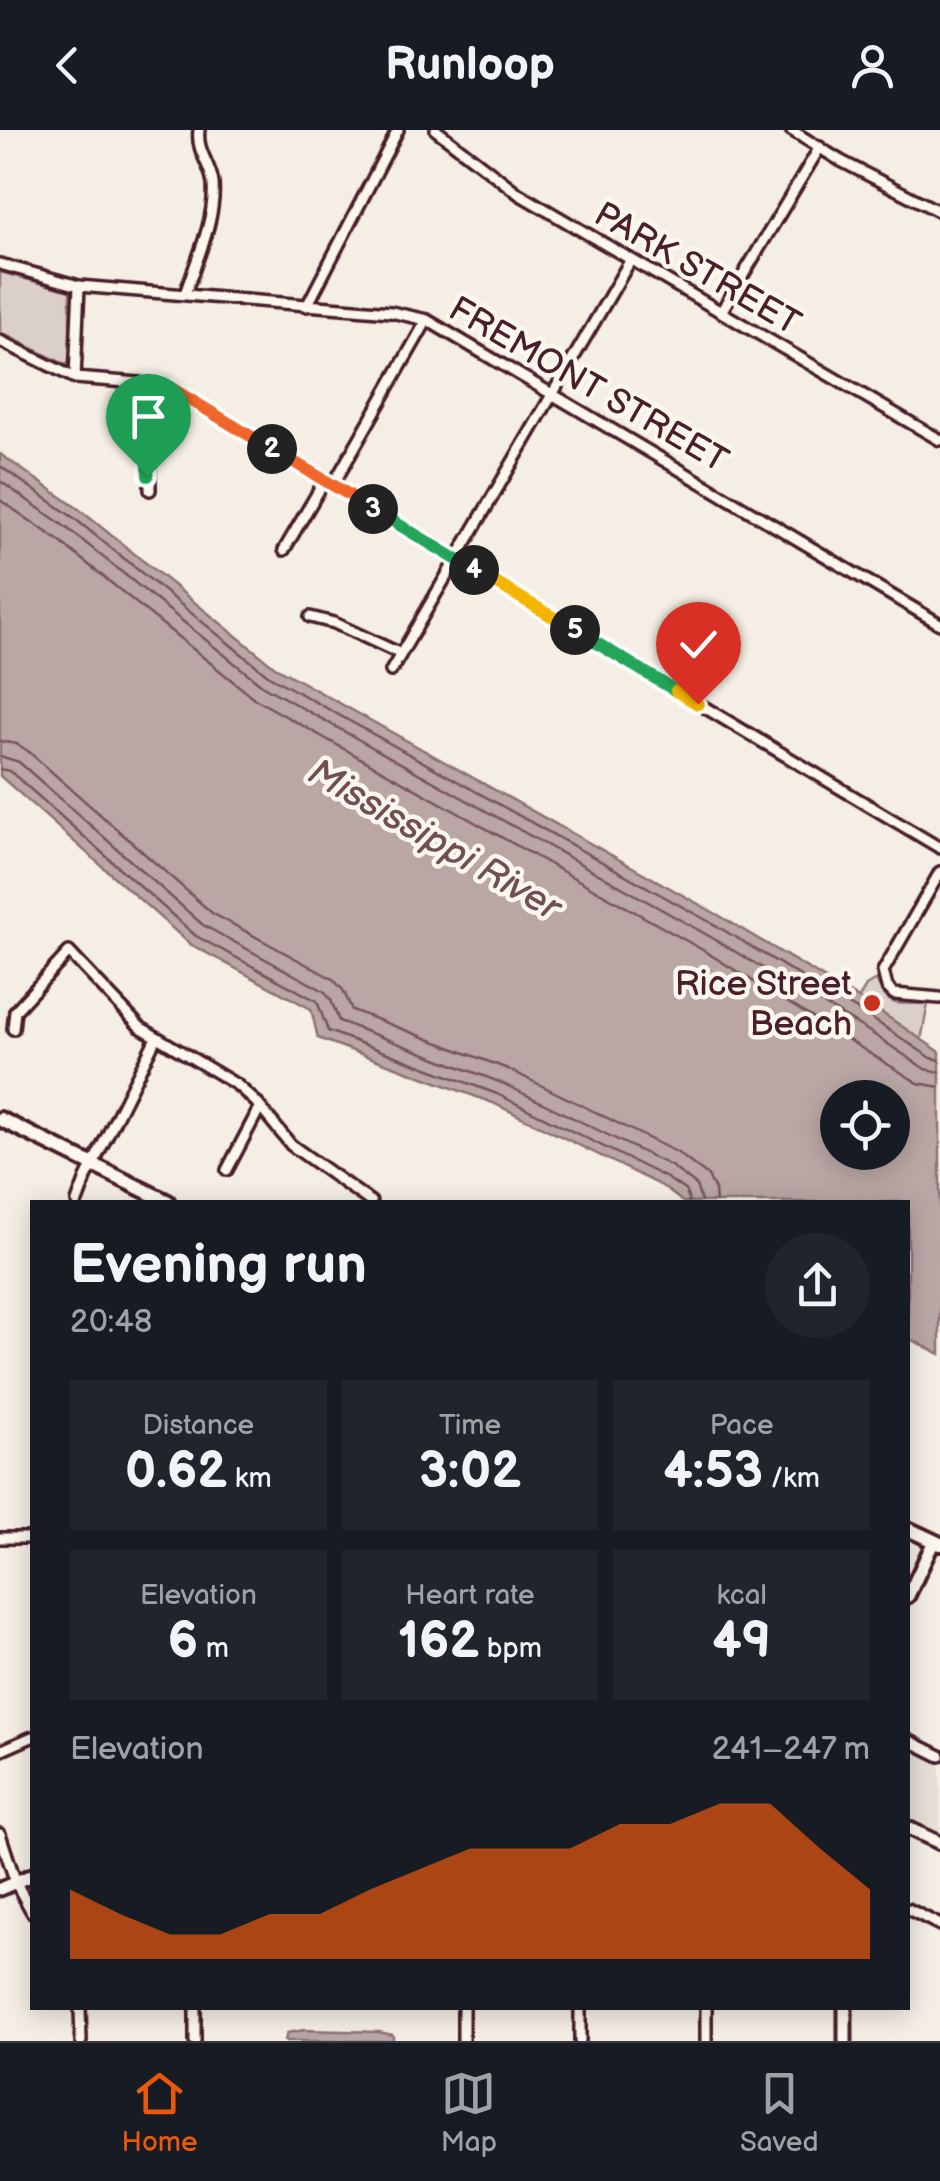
<!DOCTYPE html>
<html lang="en">
<head>
<meta charset="utf-8">
<style>
  :root { --surface:#171b24; --page:#20242c; --text:#f1f3f6; --muted:#9ea1a6; --line:#363941; --accent:#ea580c }
  body { margin:0; font-family:"Balsamiq Sans",sans-serif; background:var(--page); color:var(--text); height:100vh; display:flex; flex-direction:column; font-size:38px; white-space:nowrap }
  * { box-sizing:border-box; margin:0 }
  p { font-size:32px; color:var(--muted) }
  .icon { flex:none; width:55px; height:55px; fill:none; stroke:currentColor; stroke-width:2; stroke-linecap:round; stroke-linejoin:round }
  .map { position:relative; flex:1; overflow:hidden }
  .sheet { position:absolute; left:30px; top:1070px; width:880px; height:810px; display:flex; flex-direction:column; background:var(--surface); border-radius:0px; box-shadow:0 5px 25px #0003 }
  .sheet>* { flex:none }
  .fabs { position:absolute; left:820px; top:950px; display:grid; gap:20px }
  .fabs a { display:grid; place-items:center; width:90px; height:90px; border-radius:50%; background:var(--surface); box-shadow:0 5px 25px #0003; font-size:50px }
  .pin { position:absolute; display:grid; place-items:center; width:85px; height:85px; color:#fff; margin:-102px -42px; border-radius:50% 50% 50% 0; rotate:-45deg; box-shadow:0 0 10px #0007 }
  .pin .icon { rotate:45deg }
  .km { position:absolute; width:50px; height:50px; margin:-25px; border-radius:50%; background:#222; color:#fff; font-size:28px; line-height:50px; text-align:center }
  .round { display:grid; place-items:center; flex:none; width:105px; height:105px; border-radius:52px; background:var(--page) }
  .summary { display:flex; align-items:center; justify-content:space-between; height:170px; padding:0 40px }
  h1 { font-size:55px; font-weight:700; line-height:75px }
  .stats { display:grid; grid-template-columns:repeat(3,1fr); gap:15px; height:170px; padding:10px 40px }
  .stats div { display:grid; align-content:center; border-radius:0px; background:var(--page); text-align:center }
  .stats b { font-size:50px; font-weight:700 }
  .stats small { font-size:28px; font-weight:400 }
  .stats p { font-size:28px }
  .chart { height:280px; padding:20px 40px }
  .chart p { display:flex; justify-content:space-between }
  .chart svg { width:100%; height:180px; margin-top:10px; fill:var(--accent); opacity:.7 }
  header { display:flex; justify-content:space-between; align-items:center; height:130px; padding:0 40px; background:var(--surface); font-size:45px; font-weight:700 }
  .menu { display:flex; justify-content:space-around; align-items:center; height:140px; border-top:2px solid var(--line); background:var(--surface); font-size:28px; color:var(--muted) }
  .menu a { display:grid; justify-items:center; gap:5px }
  .menu .current { color:var(--accent) }
  .map>svg:first-child { display:block }
  .built { fill:#e7dfd6 }
  .green { fill:#dbd0c9; stroke:#92787a; stroke-width:2.5 }
  .water { fill:#baa7a5; stroke:#8d7174; stroke-width:2.5; fill-rule:evenodd }
  .lines { fill:none; stroke-linecap:round; stroke-linejoin:round }
  .shore { stroke:#77555c; stroke-width:2.5 }
  .minor-casing { stroke:#4a1f2b; stroke-width:16 }
  .tertiary-casing { stroke:#4a1f2b; stroke-width:19 }
  .secondary-casing { stroke:#4a1f2b; stroke-width:20 }
  .minor { stroke:#fbf7ec; stroke-width:9 }
  .tertiary { stroke:#fbf7ec; stroke-width:11 }
  .secondary { stroke:#fbf7ec; stroke-width:12 }
  .split-1-casing { stroke:#fff; stroke-width:20 }
  .split-2-casing { stroke:#fff; stroke-width:20 }
  .split-3-casing { stroke:#fff; stroke-width:20 }
  .split-4-casing { stroke:#fff; stroke-width:20 }
  .split-5-casing { stroke:#fff; stroke-width:20 }
  .split-6-casing { stroke:#fff; stroke-width:20 }
  .split-7-casing { stroke:#fff; stroke-width:20 }
  .split-1 { stroke:#22a559; stroke-width:12 }
  .split-2 { stroke:#f0652b; stroke-width:12 }
  .split-3 { stroke:#f0652b; stroke-width:12 }
  .split-4 { stroke:#22a559; stroke-width:12 }
  .split-5 { stroke:#f5b400; stroke-width:12 }
  .split-6 { stroke:#22a559; stroke-width:12 }
  .split-7 { stroke:#f5b400; stroke-width:12 }
  .poi-dot { fill:#c8321e; stroke:#fbf7ec; stroke-width:4 }
  .labels { text-anchor:middle; stroke-width:9; stroke-linejoin:round; paint-order:stroke }
  .street-label { font-size:35px; fill:#4a1f2b; stroke:#fbf7ec }
  .poi-label { font-size:35px; fill:#4a1f2b; stroke:#fbf7ec; text-anchor:end }
  .water-label { font-size:38px; font-style:italic; fill:#714f56; stroke:#fbf7ec }
</style>
</head>
<body>
<header><svg class="icon" aria-label="back" viewBox="0 0 24 24"><path d="M15 5l-7 7 7 7"/></svg>Runloop<svg class="icon" aria-label="person" viewBox="0 0 24 24"><circle cx="12" cy="8" r="4"/><path d="M4 21q1-7 8-7t8 7"/></svg></header>
<div class="map">
<svg width="940" height="1911" viewBox="0 0 940 1911">
  <rect width="100%" height="100%" fill="#f4eee4"/>
  <filter id="ink" filterUnits="userSpaceOnUse"><feTurbulence type="fractalNoise" baseFrequency=".01" numOctaves="2"/><feDisplacementMap in="SourceGraphic" scale="20" xChannelSelector="R" yChannelSelector="G"/><feConvolveMatrix kernelMatrix="1 2 1 2 8 2 1 2 1" color-interpolation-filters="sRGB"/></filter>
  <g filter="url(#ink)">
    <path class="built" d="M908 1615 940 1631V1707L908 1691Z"/>
    <path class="green" d="M0 142 70 161V231L67 235 0 202Z
      M876 850C889 881 899 872 928 874L921 910 882 883 857 871 866 856Z"/>
    <path class="water" d="M0 324 80 380 275 537 720 786 882 883 940 922V1224L908 1208V1072H683L662 1056 493 973 318 908 311 879 190 814 0 646ZM838 968H892V1022H838Z
      M304 1900 379 1902 393 1905V1911H285L287 1903Z"/>
    <g class="lines">
      <path class="shore" d="M0 336 74 388 269 546 715 795 877 892 931 928 940 930
        M0 351 67 398 263 556 709 806 870 902 925 939 940 942
        M0 370 58 410 255 569 701 819 918 953 940 957
        M0 611 17 614 28 621 212 783 333 849 343 860 352 880 508 939 678 1023 708 1046 715 1060 716 1072
        M0 626 19 632 203 795 324 861 331 870 339 891 502 953 671 1036 696 1055 701 1072
        M0 639 10 641 196 806 317 871 328 901 497 964 667 1048 686 1061 689 1072"/>
      <defs>
        <path id="minor" d="M436 0 519 64 940 310
          M791 0 841 31 940 82
          M0 134 79 156 391 182 427 190 940 494
          M185 164C196 131 216 89 213 54 211 34 196 22 199 0
          M307 176 398 0
          M721 182 820 17
          M0 211 75 248 165 255 940 718
          M75 248 79 156
          M149 251 150 360
          M333 355 427 190
          M284 420 325 350
          M310 487 334 493 401 524
          M391 541 630 131
          M940 742 883 841 887 857 894 864 940 868
          M13 899 15 881 69 822 140 897 237 955 256 972 291 1015 371 1072
          M227 1040 260 977
          M77 1072 86 1048 156 908
          M0 1408H32
          M908 1610 940 1626
          M0 1621 32 1607
          M0 1704 16 1753 32 1782
          M908 1779 940 1795
          M80 1878 81 1911
          M195 1878V1911
          M463 1878V1911
          M580 1878V1911
          M706 1878V1911"/>
        <path id="tertiary" d="M908 1466 934 1411
          M908 1698 940 1713
          M0 1759 32 1745
          M845 1878V1911"/>
        <path id="secondary" d="M0 989 168 1072
          M908 1399 940 1414"/>
      </defs>
      <use href="#minor" class="minor-casing"/>
      <use href="#tertiary" class="tertiary-casing"/>
      <use href="#secondary" class="secondary-casing"/>
      <use href="#minor" class="minor"/>
      <use href="#tertiary" class="tertiary"/>
      <use href="#secondary" class="secondary"/>
    </g>
  </g>
  <g class="lines" filter="url(#ink)">
    <defs>
      <path id="split-1" d="M148 346 150 251 171 258"/>
      <path id="split-2" d="M171 258 272 319"/>
      <path id="split-3" d="M272 319 373 379"/>
      <path id="split-4" d="M373 379 474 440"/>
      <path id="split-5" d="M474 440 575 500"/>
      <path id="split-6" d="M575 500 676 561"/>
      <path id="split-7" d="M676 561 698 574"/>
    </defs>
    <use href="#split-1" class="split-1-casing"/>
    <use href="#split-2" class="split-2-casing"/>
    <use href="#split-3" class="split-3-casing"/>
    <use href="#split-4" class="split-4-casing"/>
    <use href="#split-5" class="split-5-casing"/>
    <use href="#split-6" class="split-6-casing"/>
    <use href="#split-7" class="split-7-casing"/>
    <use href="#split-1" class="split-1"/>
    <use href="#split-2" class="split-2"/>
    <use href="#split-3" class="split-3"/>
    <use href="#split-4" class="split-4"/>
    <use href="#split-5" class="split-5"/>
    <use href="#split-6" class="split-6"/>
    <use href="#split-7" class="split-7"/>
  </g>
  <circle class="poi-dot" cx="872" cy="873" r="10"/>
  <g class="labels">
    <g class="street-label">
      <text transform="translate(698 138) rotate(30)" y="12">PARK STREET</text>
      <text transform="translate(589 254) rotate(30)" y="12">FREMONT STREET</text>
    </g>
    <g class="poi-label">
      <text x="852" y="865">Rice Street<tspan x="852" dy="40">Beach</tspan></text>
    </g>
    <g class="water-label">
      <text transform="translate(435 709) rotate(30)" y="13">Mississippi River</text>
    </g>
  </g>
</svg>
<div class="fabs">
<a><svg class="icon" aria-label="locate" viewBox="0 0 24 24"><circle cx="12" cy="12" r="6"/><path d="M12 2v4M12 18v4M2 12h4M18 12h4"/></svg></a>
</div>
<div class="pin" style="left:148px;top:346px;background:#1e9e55"><svg class="icon" aria-label="arrive" viewBox="0 0 24 24"><path d="M6 21V4h12l-3 4 3 4H6"/></svg></div>
<div class="pin" style="left:698px;top:574px;background:#d93025"><svg class="icon" aria-label="check" viewBox="0 0 24 24"><path d="M5 12l5 5 9-10"/></svg></div>
<b class="km" style="left:272px;top:319px">2</b>
<b class="km" style="left:373px;top:379px">3</b>
<b class="km" style="left:474px;top:440px">4</b>
<b class="km" style="left:575px;top:500px">5</b>
<section class="sheet">
<div class="summary"><div><h1>Evening run</h1><p>20:48</p></div><a class="round"><svg class="icon" aria-label="share" viewBox="0 0 24 24"><path d="M12 15V3M7 8l5-5 5 5M5 13v7h14v-7"/></svg></a></div>
<div class="stats">
<div><p>Distance</p><b>0.62<small> km</small></b></div>
<div><p>Time</p><b>3:02</b></div>
<div><p>Pace</p><b>4:53<small> /km</small></b></div>
</div>
<div class="stats">
<div><p>Elevation</p><b>6<small> m</small></b></div>
<div><p>Heart rate</p><b>162<small> bpm</small></b></div>
<div><p>kcal</p><b>49</b></div>
</div>
<div class="chart"><p><span>Elevation</span>241–247 m</p>
<svg viewBox="0 0 160 44" preserveAspectRatio="none"><path d="M0 44V27L10 33L20 38L30 38L40 33L50 33L60 27L70 22L80 17L90 17L100 17L110 11L120 11L130 6L140 6L150 17L160 27V44z"/></svg>
</div>
</section>
</div>
<nav class="menu">
<a class="current"><svg class="icon" aria-label="home" viewBox="0 0 24 24"><path d="M3 11l9-7 9 7M6 9v11h12V9"/></svg>Home</a>
<a><svg class="icon" aria-label="map" viewBox="0 0 24 24"><path d="M3 6l6-2 6 2 6-2v14l-6 2-6-2-6 2zM9 4v14M15 6v14"/></svg>Map</a>
<a><svg class="icon" aria-label="saved" viewBox="0 0 24 24"><path d="M7 4h10v16l-5-4-5 4z"/></svg>Saved</a>
</nav>
</body>
</html>
